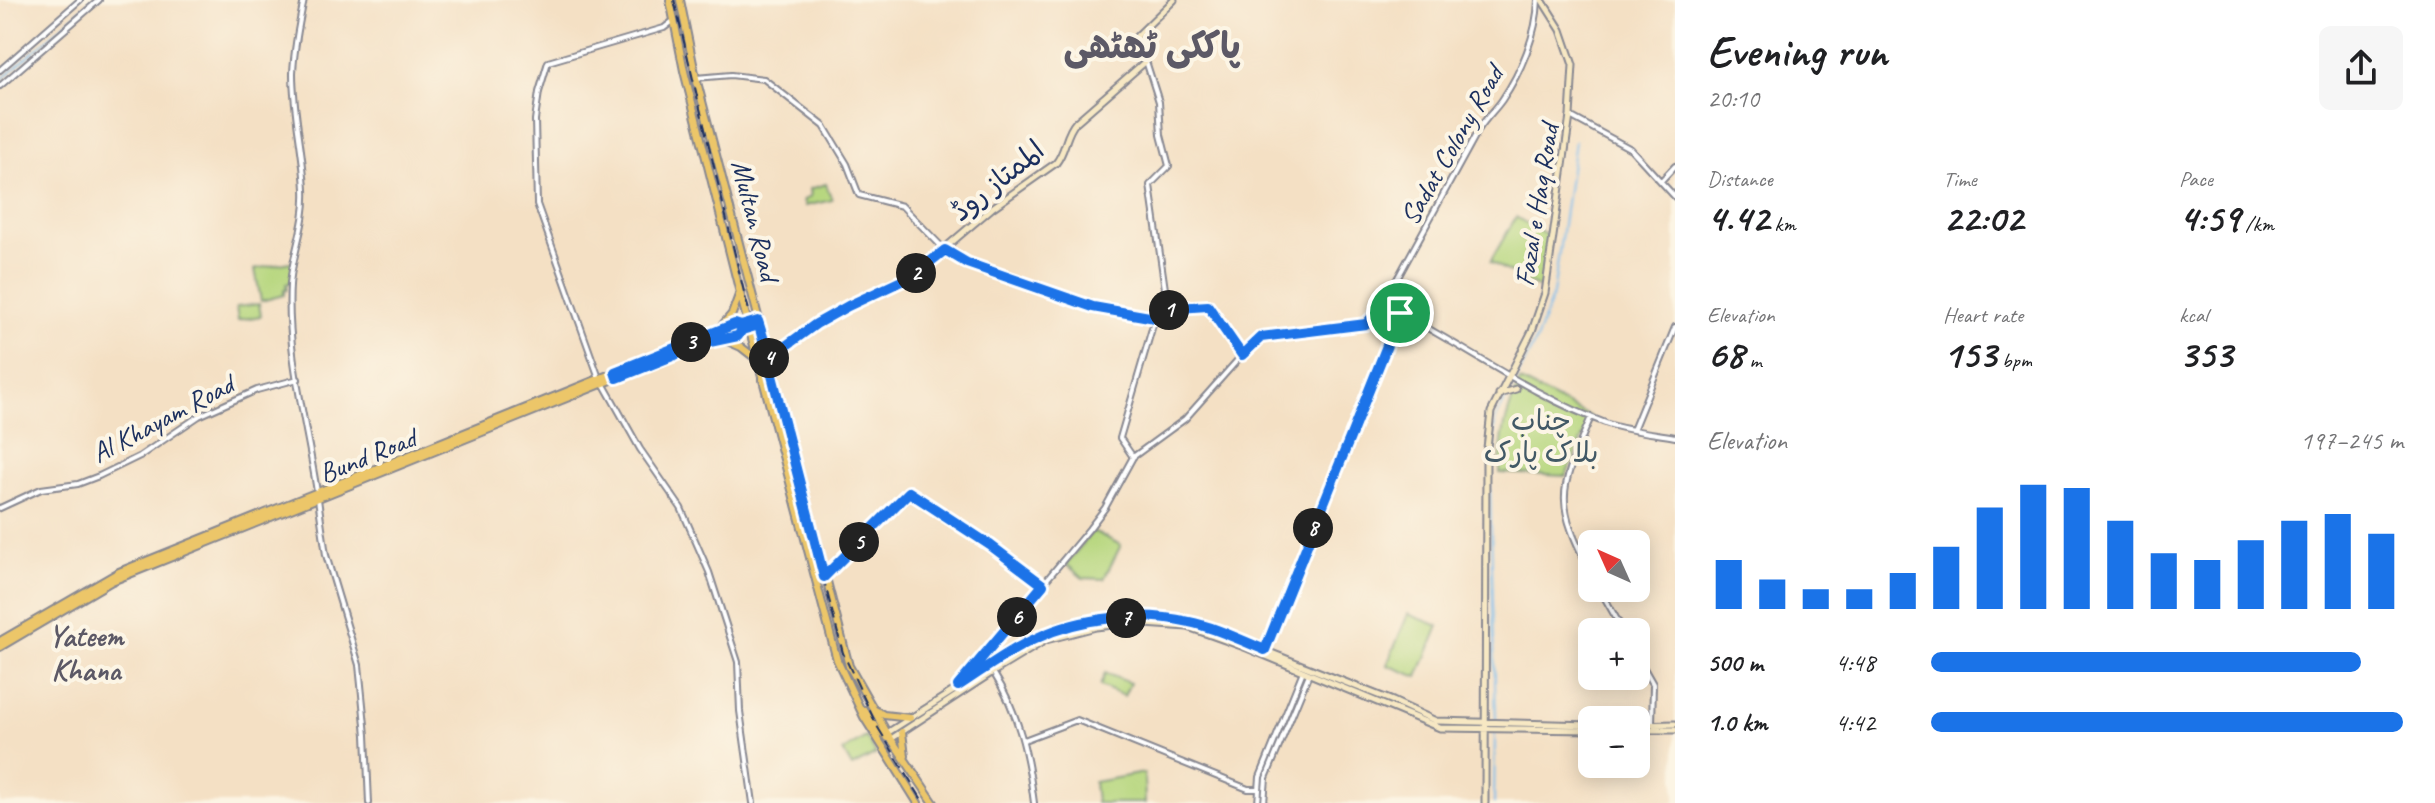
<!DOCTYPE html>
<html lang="en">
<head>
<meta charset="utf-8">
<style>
  :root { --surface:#fff; --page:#f6f6f6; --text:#202124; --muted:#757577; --accent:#1a73e8 }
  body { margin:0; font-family:Caveat,"Playpen Sans Arabic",sans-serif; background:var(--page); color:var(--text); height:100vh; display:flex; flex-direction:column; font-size:30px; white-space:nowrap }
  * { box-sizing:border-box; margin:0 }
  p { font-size:26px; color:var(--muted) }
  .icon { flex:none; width:44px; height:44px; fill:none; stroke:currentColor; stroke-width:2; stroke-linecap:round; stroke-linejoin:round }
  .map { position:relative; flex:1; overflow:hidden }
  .panel { display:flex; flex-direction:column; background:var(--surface); width:760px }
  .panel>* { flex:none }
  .needle { width:52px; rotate:315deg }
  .fabs { position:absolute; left:1578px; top:530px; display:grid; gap:16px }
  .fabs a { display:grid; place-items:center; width:72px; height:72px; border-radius:12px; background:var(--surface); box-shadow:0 4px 20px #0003; font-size:40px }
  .pin { position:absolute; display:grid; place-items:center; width:68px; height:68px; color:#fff; margin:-34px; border:4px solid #fff; border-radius:50%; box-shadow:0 2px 8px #0007 }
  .km { position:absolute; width:40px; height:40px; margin:-20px; border-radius:50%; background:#222; color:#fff; font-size:22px; line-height:40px; text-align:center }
  .round { display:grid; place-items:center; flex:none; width:84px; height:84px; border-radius:12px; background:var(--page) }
  .overview { display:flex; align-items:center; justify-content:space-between; height:136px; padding:0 32px }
  h1 { font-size:44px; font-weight:700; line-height:60px }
  .figures { display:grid; grid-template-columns:repeat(3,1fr); gap:12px; height:136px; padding:8px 32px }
  .figures div { display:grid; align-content:center }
  .figures b { font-size:40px; font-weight:700 }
  .figures small { font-size:22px; font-weight:400 }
  .figures p { font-size:22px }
  .chart { height:224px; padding:16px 32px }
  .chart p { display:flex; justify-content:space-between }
  .chart svg { width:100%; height:144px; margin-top:8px; stroke:var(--accent); stroke-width:6 }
  ul { padding:0 32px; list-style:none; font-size:26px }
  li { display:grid; grid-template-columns:128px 96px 1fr; align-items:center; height:60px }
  li i { height:20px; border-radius:10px; background:var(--accent) }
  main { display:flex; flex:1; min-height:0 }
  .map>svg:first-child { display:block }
  .green { fill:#b7d77f; stroke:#69836e; stroke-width:2 }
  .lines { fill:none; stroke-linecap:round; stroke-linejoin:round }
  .stream { stroke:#77bbed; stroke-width:2 }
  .tertiary-casing { stroke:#888891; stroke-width:8 }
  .secondary-casing { stroke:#888891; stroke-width:9 }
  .primary-casing { stroke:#888891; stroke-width:10 }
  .tertiary { stroke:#fff; stroke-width:4 }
  .secondary { stroke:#f7e8c3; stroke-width:5 }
  .primary { stroke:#ecc669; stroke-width:6 }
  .rail { stroke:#1b2f5e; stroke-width:2; stroke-dasharray:12 6; stroke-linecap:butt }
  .route-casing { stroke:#fff; stroke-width:16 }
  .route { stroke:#1a73e8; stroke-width:10 }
  .labels { text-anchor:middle; stroke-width:8; stroke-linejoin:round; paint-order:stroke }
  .street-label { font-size:28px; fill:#1b2f5e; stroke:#fcf5e5 }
  .park-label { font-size:28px; fill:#425966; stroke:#fcf5e5 }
  .neighbourhood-label { font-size:30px; font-weight:bold; fill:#5c5966; stroke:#fcf5e5 }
  .district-label { font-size:36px; font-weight:bold; fill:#5c5966; stroke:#fcf5e5 }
</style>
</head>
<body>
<main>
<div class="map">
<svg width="1675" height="803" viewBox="0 0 1675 803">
  <rect width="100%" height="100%" fill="#fcf5e5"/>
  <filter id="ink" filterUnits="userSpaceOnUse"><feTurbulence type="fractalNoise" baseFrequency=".0125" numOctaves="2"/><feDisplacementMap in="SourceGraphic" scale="16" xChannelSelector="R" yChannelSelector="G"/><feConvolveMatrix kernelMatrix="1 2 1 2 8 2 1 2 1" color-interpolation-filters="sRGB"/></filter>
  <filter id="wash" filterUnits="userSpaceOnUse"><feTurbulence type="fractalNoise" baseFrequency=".006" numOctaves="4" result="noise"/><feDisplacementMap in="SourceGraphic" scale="32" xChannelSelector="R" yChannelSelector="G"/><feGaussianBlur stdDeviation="1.8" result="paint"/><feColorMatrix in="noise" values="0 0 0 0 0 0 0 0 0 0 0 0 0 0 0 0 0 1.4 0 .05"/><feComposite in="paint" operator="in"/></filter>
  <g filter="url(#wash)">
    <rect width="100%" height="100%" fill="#f4e0c4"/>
    <path class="green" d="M826 184 832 200 805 206 803 200 811 197 810 189Z
      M1516 217 1549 237 1541 289 1490 262Z
      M295 261 290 283 286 284 287 290H284V295L261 301 255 269Z
      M259 304 261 316 238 320 236 307Z
      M1520 381 1591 417 1566 476 1500 473C1500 437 1506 414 1520 381Z
      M1093 531 1121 545 1104 579 1083 578 1066 564Z
      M1408 614 1439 626 1418 677 1387 665Z
      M1105 673 1130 683 1124 696 1100 686Z
      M866 737 876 754 852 767 843 751Z
      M1144 773 1145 803H1096L1094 782Z"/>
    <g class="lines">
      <path class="stream" d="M0 81 92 0
        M1496 721 1490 488 1495 420 1537 338 1553 294 1575 141
        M1494 803 1495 732"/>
    </g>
  </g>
  <g filter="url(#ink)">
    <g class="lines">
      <defs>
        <path id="tertiary" d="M304 0C299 23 294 49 293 73 293 112 303 150 305 189 307 223 292 254 290 285 286 352 307 426 317 492
          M1146 61 1159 102 1161 135 1169 166 1150 185 1168 310
          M0 70 80 0
          M696 78 731 75 764 79 824 126 847 164 859 195 902 206 945 250 967 263 1093 307 1155 318C1173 307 1188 307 1208 306L1242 355
          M0 86 99 0
          M1570 116 1631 149 1675 197
          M1661 181 1675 166
          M1385 305C1459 342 1529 395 1608 424 1630 431 1653 433 1675 437
          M599 378 537 204 535 120 539 92 548 62 664 28 673 21
          M603 383 640 449 681 508 709 572 738 662 740 711 753 803
          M1591 417C1559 492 1553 499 1592 575
          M1633 430 1675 327
          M1133 457 1120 438 1155 318
          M318 499 326 555 359 665 366 735 369 803
          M0 508 41 489 78 484 99 476 140 456 199 416 257 390 298 379
          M826 576 909 492 990 545 1043 585
          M1599 588 1624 632
          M1265 650 1400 313
          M1636 654 1653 684 1652 724
          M993 672C1019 713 1028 755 1034 803
          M958 686 1089 529 1105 508 1133 457 1185 419 1242 355 1261 337 1366 324 1379 312 1479 129C1486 118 1495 110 1502 100 1521 72 1537 34 1538 0
          M1024 740 1077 720 1248 789H1258
          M1258 803 1260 777 1303 671
          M1264 803 1266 778 1309 674"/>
        <path id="secondary" d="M768 353 787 345 848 306 912 276 992 208 1056 163C1066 151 1065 134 1076 122L1146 61 1137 36 1174 0
          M1499 394 1516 389
          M1636 725 1675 724
          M1636 730H1675
          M887 733 1037 638C1087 619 1140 612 1193 622L1393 701 1436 721 1592 725
          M891 739 993 672 1046 640 1096 627 1130 623 1188 627 1247 648 1440 728 1592 730
          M1485 803 1486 457 1491 412 1532 331 1545 293 1570 116 1573 65 1561 30 1542 0"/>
        <path id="primary" d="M670 0 684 71 740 293 837 660 864 717 918 803
          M680 0 696 78 849 666 887 733 934 803
          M719 329 732 314 739 295
          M725 340 741 347 759 361
          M0 641 119 572 735 324 741 326 758 321
          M0 647 112 581 671 356 718 339 738 336 742 330 752 327
          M864 710 878 730 888 738
          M875 710 884 715 910 718
          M902 732 905 756"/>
      </defs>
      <use href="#tertiary" class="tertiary-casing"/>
      <use href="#secondary" class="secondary-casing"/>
      <use href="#primary" class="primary-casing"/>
      <use href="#tertiary" class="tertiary"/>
      <use href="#secondary" class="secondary"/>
      <use href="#primary" class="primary"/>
      <path class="rail" d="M674 0 746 300 783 423 843 653 877 726 924 803"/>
    </g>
  </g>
  <g class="lines" filter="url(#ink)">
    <defs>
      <path id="route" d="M1400 313 1384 304 1366 324 1261 337 1242 355 1208 306C1188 307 1173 307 1155 318L1093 307 967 263 945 250 912 276 848 306 816 324 787 345 768 353 758 321 741 326 735 324 615 372 617 378 705 343 738 336 742 330 759 325 824 577 909 492 990 545 1043 585 958 686C983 670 1009 650 1037 638 1081 617 1142 611 1189 622 1215 627 1240 640 1265 650L1400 313"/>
    </defs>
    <use href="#route" class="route-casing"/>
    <use href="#route" class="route"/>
  </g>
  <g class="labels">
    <g class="street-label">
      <text transform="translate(1451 145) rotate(-60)" y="10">Sadat Colony Road</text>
      <text transform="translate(997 180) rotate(-39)" y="10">الممتاز روڈ</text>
      <text transform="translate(1536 205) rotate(-81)" y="10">Fazal e Haq Road</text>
      <text transform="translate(756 220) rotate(76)" y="10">Multan Road</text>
      <text transform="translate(162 418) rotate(-28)" y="10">Al Khayam Road</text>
      <text transform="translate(367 455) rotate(-22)" y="10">Bund Road</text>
    </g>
    <g class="park-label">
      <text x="1541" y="430">چناب<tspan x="1541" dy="32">بلاک پارک</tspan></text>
    </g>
    <g class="neighbourhood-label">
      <text x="86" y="646">Yateem<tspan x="86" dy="34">Khana</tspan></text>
    </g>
    <g class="district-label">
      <text x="1152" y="58">پاککی ٹھٹھی</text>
    </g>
  </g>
</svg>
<div class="fabs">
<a><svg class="needle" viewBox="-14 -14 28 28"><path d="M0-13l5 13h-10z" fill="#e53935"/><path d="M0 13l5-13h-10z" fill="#757577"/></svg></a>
<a>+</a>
<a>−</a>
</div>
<div class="pin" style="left:1400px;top:313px;background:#1e9e55"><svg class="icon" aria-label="arrive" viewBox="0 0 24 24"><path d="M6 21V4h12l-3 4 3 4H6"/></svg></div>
<b class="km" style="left:1169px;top:310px">1</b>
<b class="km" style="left:916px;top:273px">2</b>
<b class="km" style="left:691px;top:342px">3</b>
<b class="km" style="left:769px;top:358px">4</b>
<b class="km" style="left:859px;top:542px">5</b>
<b class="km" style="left:1017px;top:617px">6</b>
<b class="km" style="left:1126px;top:618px">7</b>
<b class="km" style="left:1313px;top:528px">8</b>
</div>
<section class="panel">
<div class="overview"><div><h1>Evening run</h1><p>20:10</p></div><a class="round"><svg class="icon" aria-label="share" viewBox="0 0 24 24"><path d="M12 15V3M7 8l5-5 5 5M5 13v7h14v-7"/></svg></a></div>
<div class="figures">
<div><p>Distance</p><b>4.42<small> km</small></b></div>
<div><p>Time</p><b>22:02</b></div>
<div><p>Pace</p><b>4:59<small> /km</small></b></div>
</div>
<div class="figures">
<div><p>Elevation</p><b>68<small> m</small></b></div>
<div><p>Heart rate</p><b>153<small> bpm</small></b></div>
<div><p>kcal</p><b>353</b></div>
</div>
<div class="chart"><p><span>Elevation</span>197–245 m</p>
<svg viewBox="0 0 160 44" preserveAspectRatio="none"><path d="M5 44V29M15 44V35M25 44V38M35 44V38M45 44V33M55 44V25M65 44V13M75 44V6M85 44V7M95 44V17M105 44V27M115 44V29M125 44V23M135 44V17M145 44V15M155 44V21"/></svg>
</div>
<ul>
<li><b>500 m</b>4:48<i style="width:91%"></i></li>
<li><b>1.0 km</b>4:42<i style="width:100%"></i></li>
</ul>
</section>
</main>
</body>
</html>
